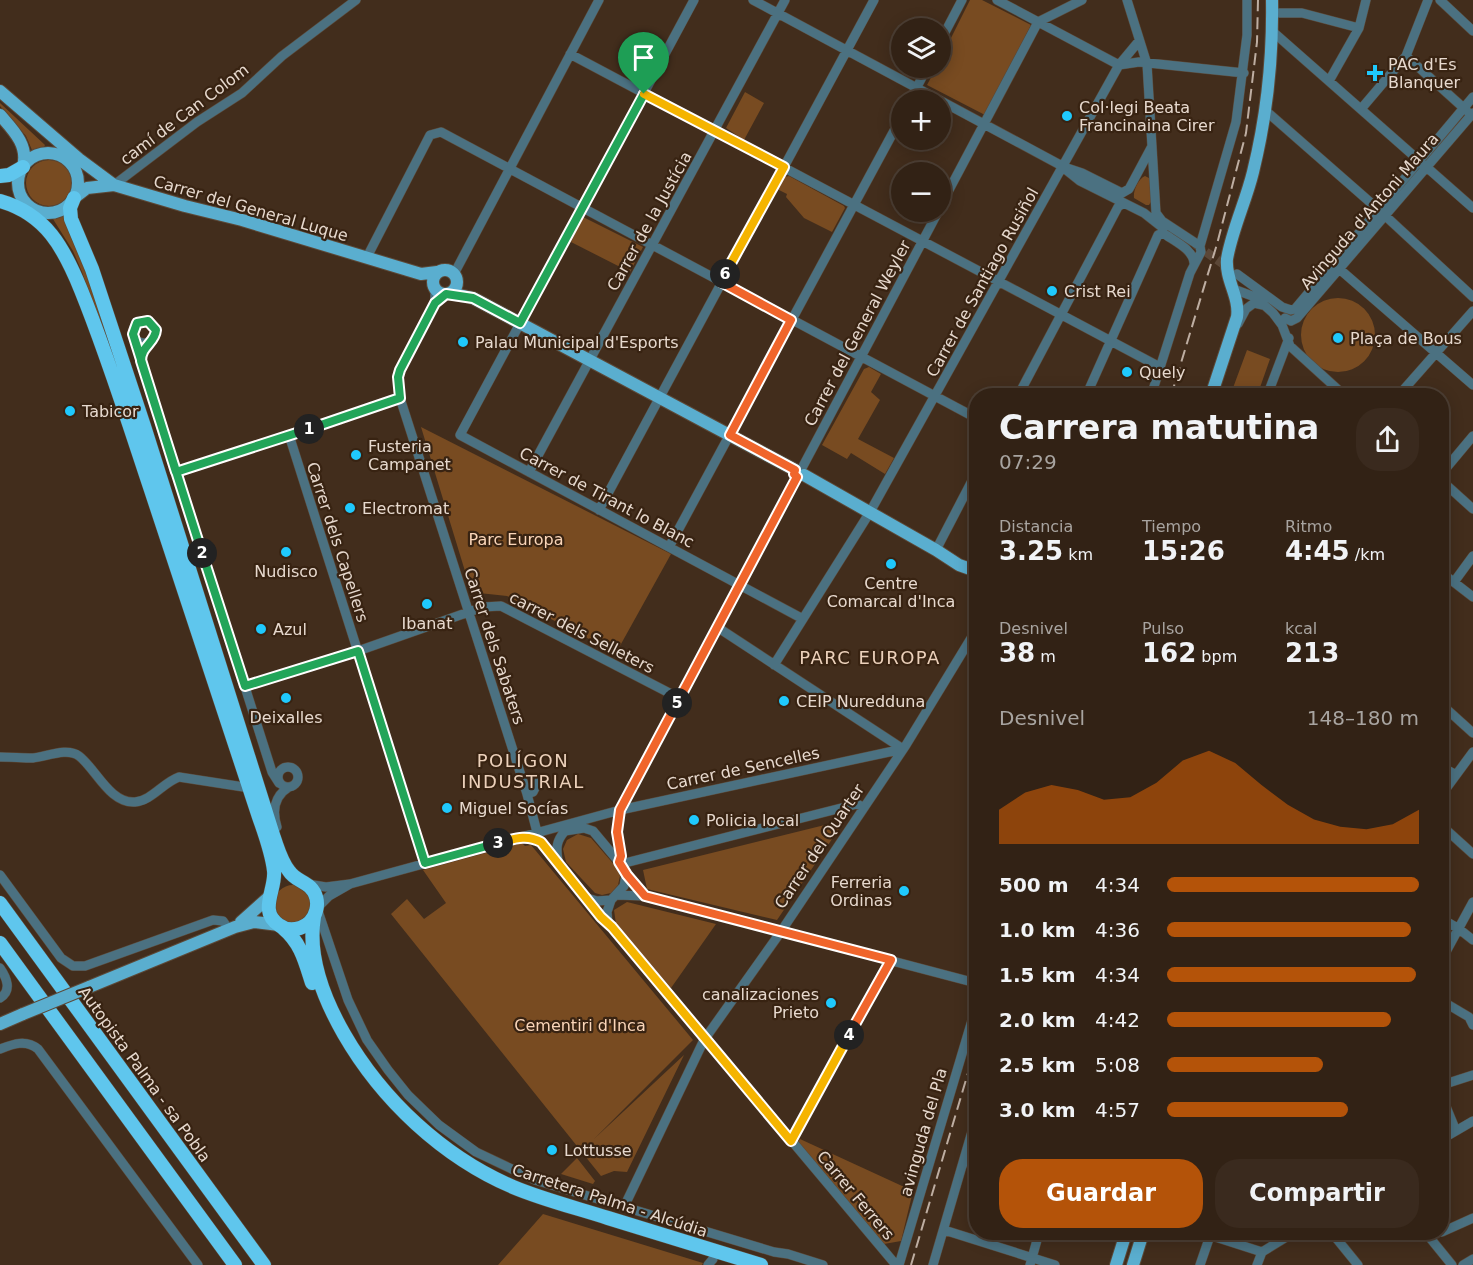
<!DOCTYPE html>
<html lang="es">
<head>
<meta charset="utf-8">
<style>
  :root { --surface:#322215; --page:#3a2a1e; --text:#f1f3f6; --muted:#a8a4a0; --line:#4d3f34; --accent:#b45309 }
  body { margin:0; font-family:"DejaVu Sans",sans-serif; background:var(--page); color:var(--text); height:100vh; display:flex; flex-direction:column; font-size:22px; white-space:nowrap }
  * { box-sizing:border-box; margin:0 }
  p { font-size:20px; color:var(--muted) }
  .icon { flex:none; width:33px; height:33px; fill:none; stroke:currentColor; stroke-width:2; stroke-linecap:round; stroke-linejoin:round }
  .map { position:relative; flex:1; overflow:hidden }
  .sheet { position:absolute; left:969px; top:388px; width:480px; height:852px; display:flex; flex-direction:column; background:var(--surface); border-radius:24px; box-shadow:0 3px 15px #0003,0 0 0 2px var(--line) }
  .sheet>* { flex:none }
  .tools { position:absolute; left:891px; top:18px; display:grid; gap:12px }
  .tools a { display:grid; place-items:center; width:60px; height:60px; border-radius:50%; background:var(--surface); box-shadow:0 3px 15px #0003,0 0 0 2px var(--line); font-size:30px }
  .pin { position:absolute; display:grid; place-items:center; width:51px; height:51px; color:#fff; margin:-62px -26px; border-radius:50% 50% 50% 0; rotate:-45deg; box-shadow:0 0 6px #0007 }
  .pin .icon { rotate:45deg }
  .km { position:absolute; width:30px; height:30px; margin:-15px; border-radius:50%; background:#222; color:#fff; font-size:16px; line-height:30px; text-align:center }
  .round { display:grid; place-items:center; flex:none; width:63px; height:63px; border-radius:24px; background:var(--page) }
  .overview { display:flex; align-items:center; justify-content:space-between; height:102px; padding:0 30px }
  h1 { font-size:33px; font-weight:600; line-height:45px }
  .metrics { display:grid; grid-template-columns:repeat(3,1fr); gap:9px; height:102px; padding:6px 30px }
  .metrics div { display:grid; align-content:center }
  .metrics b { font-size:26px; font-weight:600 }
  .metrics small { font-size:16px; font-weight:400 }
  .metrics p { font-size:16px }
  .chart { height:168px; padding:12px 30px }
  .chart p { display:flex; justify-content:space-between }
  .chart svg { width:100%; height:108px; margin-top:6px; fill:var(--accent); opacity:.7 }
  .action { display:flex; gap:12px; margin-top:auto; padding:12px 30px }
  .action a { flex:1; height:69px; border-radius:24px; background:var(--accent); color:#fff; font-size:24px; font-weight:600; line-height:69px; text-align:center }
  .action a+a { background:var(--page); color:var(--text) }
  ul { padding:0 30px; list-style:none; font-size:20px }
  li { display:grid; grid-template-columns:96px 72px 1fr; align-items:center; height:45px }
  li i { height:15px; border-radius:8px; background:var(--accent) }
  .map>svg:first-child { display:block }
  .green { fill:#784b21 }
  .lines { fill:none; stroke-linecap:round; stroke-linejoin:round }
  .minor-tunnel { stroke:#5b4737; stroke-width:9; stroke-dasharray:9 4.5; stroke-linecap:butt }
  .minor-casing { stroke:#5c4938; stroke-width:10 }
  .major-casing { stroke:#5c4938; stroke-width:14 }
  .highway-casing { stroke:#5c4938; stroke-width:15 }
  .minor { stroke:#4b7181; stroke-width:9 }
  .major { stroke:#5aaecf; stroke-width:12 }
  .highway { stroke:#5fc6ed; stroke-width:14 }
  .rail { stroke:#beaea2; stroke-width:2; stroke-dasharray:12 6; stroke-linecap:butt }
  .major-bridge-casing { stroke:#5c4938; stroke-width:14; stroke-linecap:butt }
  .major-bridge { stroke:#5aaecf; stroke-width:12 }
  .split-1-casing { stroke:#fff; stroke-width:12 }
  .split-2-casing { stroke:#fff; stroke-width:12 }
  .split-3-casing { stroke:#fff; stroke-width:12 }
  .split-4-casing { stroke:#fff; stroke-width:12 }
  .split-5-casing { stroke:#fff; stroke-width:12 }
  .split-6-casing { stroke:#fff; stroke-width:12 }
  .split-7-casing { stroke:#fff; stroke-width:12 }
  .split-1 { stroke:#22a559; stroke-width:8 }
  .split-2 { stroke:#22a559; stroke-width:8 }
  .split-3 { stroke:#22a559; stroke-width:8 }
  .split-4 { stroke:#f5b400; stroke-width:8 }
  .split-5 { stroke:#f0652b; stroke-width:8 }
  .split-6 { stroke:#f0652b; stroke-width:8 }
  .split-7 { stroke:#f5b400; stroke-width:8 }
  .poi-dot { fill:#1fc9fd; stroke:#382312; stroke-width:2 }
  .labels { text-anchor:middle; stroke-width:4.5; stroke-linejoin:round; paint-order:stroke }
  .poi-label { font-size:16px; fill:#e7d9ce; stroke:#382312; text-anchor:start }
  .street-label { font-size:16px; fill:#e7d9ce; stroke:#382312 }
  .park-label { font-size:16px; fill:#fad5b8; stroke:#382312 }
  .neighbourhood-label { font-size:18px; letter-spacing:1.5px; fill:#ecd1bb; stroke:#382312 }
</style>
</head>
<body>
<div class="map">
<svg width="1473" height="1265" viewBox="0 0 1473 1265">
  <rect width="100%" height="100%" fill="#422d1c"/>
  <path class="green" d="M970 0H982L1031 25 985 115 927 85 936 68H940L941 58Z
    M745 92 764 103 744 140 726 128Z
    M0 103 45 145 44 147 32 150 26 136 0 106Z
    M26 183a23 23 0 1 1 46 0a23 23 0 1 1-46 0Z
    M789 176 844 206 845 208 832 232 804 218 786 197 787 194 777 189 785 177Z
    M1145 176 1151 179 1152 200 1149 205H1146L1134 198C1133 191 1138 179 1145 176Z
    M61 216 64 217 86 268 185 569 82 272 73 251 53 219Z
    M583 217 643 247 630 272 571 242Z
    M1301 335a37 37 0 1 1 74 0a37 37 0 1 1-74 0Z
    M1247 350 1270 359 1257 396H1230Z
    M869 367 881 374 871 392 880 400 858 439 894 458 885 474 851 453 847 459 822 445 864 369Z
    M421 427 671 554 616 653 507 596 479 593 468 581Z
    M845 820 777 920 647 889 643 870Z
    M578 834 591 838 617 868 620 876 618 885 611 893 602 895 595 893 566 862 563 849 567 840Z
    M522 843 525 846 531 845 693 1040 594 1139 684 1055 627 1172 614 1171 601 1176 391 914 407 899 424 919 446 903 423 870Z
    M274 904a19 19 0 1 1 38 0a19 19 0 1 1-38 0Z
    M627 902 716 924 671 988 616 924 614 910Z
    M800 1139 913 1191 901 1241 884 1244 798 1142Z
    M577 1158 595 1181 593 1184 561 1174Z
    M543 1214 703 1263 702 1265H498Z"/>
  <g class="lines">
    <path class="minor-tunnel" d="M1195 244 1230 269"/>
    <defs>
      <path id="minor" d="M694 0 460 435 803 619
        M753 0 1064 167 1082 173 1122 193 1129 189 1152 146
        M997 0 1119 65
        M1127 0 1147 64 1156 213 1162 221 1200 246
        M1440 0 1473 31
        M1272 13H1302L1359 28
        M1272 31 1473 208
        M940 42 962 0
        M570 54 1156 365H1160
        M1406 56 1467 111
        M1119 65 1139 62 1244 73
        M1329 81 1359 28 1366 0
        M910 100 927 68
        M1361 109 1406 56 1428 0
        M1266 111 1379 210 1473 297
        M1065 169 1080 181 1144 213 1163 228
        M114 185 197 122 242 93 282 56 356 0
        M940 207 1038 22 1082 0
        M367 257 430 135 441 132 976 418
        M1337 267 1473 385
        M454 274 599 0
        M1237 274 1282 307 1291 310 1295 309 1473 97
        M1231 286 1236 290 1255 297 1273 313 1282 325 1290 346 1345 396
        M435 289V303
        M446 294 435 303 400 370 398 377 400 398 527 794 537 832
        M1285 318 1291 321 1297 318 1473 113
        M133 332a11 11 0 1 1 22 0a11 11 0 1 1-22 0Z
        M1238 324 1246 309 1254 303 1263 305
        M134 337 272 772 279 783
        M1018 396 1118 207 1122 204
        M1086 396 1158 235 1163 233C1174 241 1193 249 1194 263
        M1151 396 1190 273 1201 252 1200 246 1236 122 1247 35V0
        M1267 396 1289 338
        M1398 396 1473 311
        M289 435 425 863
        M802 468 938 212
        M176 472 400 398
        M529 472 785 0
        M1442 473 1473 436
        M1442 481 1473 509
        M599 510 874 0
        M669 547 902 116
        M936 550 976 473
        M1442 573 1473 597
        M1454 582 1473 556
        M717 627 903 749
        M774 665 870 512 1119 65 1139 41
        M245 686 358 651 483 607 501 606 679 698
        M1442 705 1473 733
        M0 757C11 757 22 758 33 758 46 757 67 747 79 756 96 769 110 804 135 802 151 801 164 782 179 777L250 788
        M278 777a10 10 0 1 1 20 0a10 10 0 1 1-20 0Z
        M1442 767 1456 775
        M527 794 533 792 540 778
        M1442 794 1473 752
        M1442 826 1473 854
        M277 827C272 811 274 796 289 787
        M525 837H532L541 842 601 917 612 927 896 1265
        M558 861C556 848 556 841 565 831L584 828 593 831 619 862 626 875 645 896
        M619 862 621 856 617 832 620 810 797 477
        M621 864 857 804 863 807
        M0 875 61 958 73 966H85L213 920 223 921 229 930
        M307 884 326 887 350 884 620 810 903 749
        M350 884 329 896 317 908 348 1000 367 1040 388 1070 408 1095 439 1125 476 1152 535 1180 774 1252 788 1254 823 1265
        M616 895 645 896 976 983
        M587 898 597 901 611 900 624 886 626 875
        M1442 919 1459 929 1473 940
        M608 923 607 912 611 900
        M1442 959 1473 902
        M0 968C7 978 12 991 0 998
        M1442 1001 1469 1017 1473 1025
        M0 1049C13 1044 26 1039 38 1049L198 1265
        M1442 1085 1473 1075
        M1442 1097 1456 1131
        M1442 1139 1473 1121
        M791 1141 890 960
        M965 1161 976 1165
        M624 1207 704 1040 780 933 906 745 976 630
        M944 1230 1055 1265
        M1442 1232 1473 1218
        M1203 1233 1262 1252
        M1332 1233 1358 1265
        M1426 1233 1452 1265
        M1262 1252 1293 1233
        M708 1265 713 1259
        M899 1265 976 1007
        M933 1265 976 1118
        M1030 1265 1039 1233
        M1200 1265 1211 1233
        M1257 1265 1262 1252
        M1463 1265 1473 1259"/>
      <path id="major" d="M0 91 79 159 114 185
        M0 115C12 129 29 145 23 166
        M18 183a30 30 0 1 1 60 0a30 30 0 1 1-60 0Z
        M74 198 87 188 114 185 185 206 242 220 421 274 437 272
        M433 282a12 12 0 1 1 24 0a12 12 0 1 1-24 0Z
        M450 293 473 298 795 470
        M1211 396 1237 317C1240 297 1225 280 1227 259 1232 230 1246 201 1253 172 1267 115 1273 59 1272 0
        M804 475 936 550 959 565 976 571
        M241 922 269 897
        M89 987 235 927 254 922 279 925
        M0 1024 23 1014
        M1116 1265 1126 1233
        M1133 1265 1143 1233"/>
      <path id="highway" d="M0 176 9 175 23 167
        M0 201C46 214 64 248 81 290 107 354 128 421 150 487 187 596 223 705 258 814 264 832 272 852 274 871 276 890 258 911 279 925 285 930 293 930 300 928 317 922 323 900 310 887 303 881 294 879 289 871 281 861 278 849 274 838L144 426 92 269 71 219 70 208 74 198
        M0 903 264 1265
        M314 917C307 958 324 999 344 1034 382 1100 443 1157 513 1187 544 1200 577 1208 608 1218 659 1234 710 1249 761 1265
        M283 928C301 943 305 961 312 983
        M0 943 235 1265"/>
    </defs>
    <use href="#minor" class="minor-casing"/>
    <use href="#major" class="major-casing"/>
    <use href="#highway" class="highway-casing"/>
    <use href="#minor" class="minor"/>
    <use href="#major" class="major"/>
    <use href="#highway" class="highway"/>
    <path class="rail" d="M1171 396 1217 244 1246 133 1257 42 1258 0
      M911 1265 976 1046"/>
    <defs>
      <path id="major-bridge" d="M23 1014 89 987"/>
    </defs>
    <use href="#major-bridge" class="major-bridge-casing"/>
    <use href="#major-bridge" class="major-bridge"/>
  </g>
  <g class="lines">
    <defs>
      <path id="split-1" d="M309 429 400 398 398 377 400 370 435 303 446 294 473 298 520 323 644 94"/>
      <path id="split-2" d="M202 553 141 361C141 346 155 343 156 330L148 321 137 323 133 334 176 472 309 429"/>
      <path id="split-3" d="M202 553 245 686 358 651 425 863 498 843"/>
      <path id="split-4" d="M498 843C514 839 526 834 541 842L601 917 612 927 791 1141 849 1035"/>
      <path id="split-5" d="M677 703 620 810 617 832 621 856 619 862 627 875 645 896 891 960 849 1035"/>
      <path id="split-6" d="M677 703 797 477 794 474 795 470 730 435 791 320 721 282 725 274"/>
      <path id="split-7" d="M644 94 784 167 725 274"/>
    </defs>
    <use href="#split-1" class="split-1-casing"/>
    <use href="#split-2" class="split-2-casing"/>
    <use href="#split-3" class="split-3-casing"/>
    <use href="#split-4" class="split-4-casing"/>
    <use href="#split-5" class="split-5-casing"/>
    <use href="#split-6" class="split-6-casing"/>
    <use href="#split-7" class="split-7-casing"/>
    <use href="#split-1" class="split-1"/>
    <use href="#split-2" class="split-2"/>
    <use href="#split-3" class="split-3"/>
    <use href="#split-4" class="split-4"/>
    <use href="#split-5" class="split-5"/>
    <use href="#split-6" class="split-6"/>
    <use href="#split-7" class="split-7"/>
  </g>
  <g class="poi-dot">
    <path d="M1372 64h6v6h6v6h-6v6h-6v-6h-6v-6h6z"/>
    <circle cx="1067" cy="116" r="6"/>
    <circle cx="1052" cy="291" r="6"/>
    <circle cx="1338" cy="338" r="6"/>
    <circle cx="463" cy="342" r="6"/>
    <circle cx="1127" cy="372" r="6"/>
    <circle cx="70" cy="411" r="6"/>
    <circle cx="356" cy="455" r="6"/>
    <circle cx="350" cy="508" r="6"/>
    <circle cx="286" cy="552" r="6"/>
    <circle cx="891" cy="564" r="6"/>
    <circle cx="427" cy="604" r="6"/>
    <circle cx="261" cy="629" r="6"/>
    <circle cx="286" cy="698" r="6"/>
    <circle cx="784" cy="701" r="6"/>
    <circle cx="447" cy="808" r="6"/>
    <circle cx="694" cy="820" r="6"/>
    <circle cx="904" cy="891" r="6"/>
    <circle cx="831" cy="1003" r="6"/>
    <circle cx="552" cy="1150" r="6"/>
  </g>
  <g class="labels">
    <g class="poi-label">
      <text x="1388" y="70">PAC d'Es<tspan x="1388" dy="18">Blanquer</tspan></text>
      <text x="1079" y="113">Col·legi Beata<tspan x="1079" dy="18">Francinaina Cirer</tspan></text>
      <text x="1064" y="297">Crist Rei</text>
      <text x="1350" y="344">Plaça de Bous</text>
      <text x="475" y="348">Palau Municipal d'Esports</text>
      <text x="1139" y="378">Quely</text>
      <text x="82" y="417">Tabicor</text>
      <text x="368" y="452">Fusteria<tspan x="368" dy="18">Campanet</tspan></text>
      <text x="362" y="514">Electromat</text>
      <text x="286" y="577" text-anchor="middle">Nudisco</text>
      <text x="891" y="589" text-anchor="middle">Centre<tspan x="891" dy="18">Comarcal d'Inca</tspan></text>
      <text x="427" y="629" text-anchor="middle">Ibanat</text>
      <text x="273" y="635">Azul</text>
      <text x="796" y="707">CEIP Nuredduna</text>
      <text x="286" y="723" text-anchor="middle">Deixalles</text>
      <text x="459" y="814">Miguel Socías</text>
      <text x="706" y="826">Policia local</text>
      <text x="892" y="888" text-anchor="end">Ferreria<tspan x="892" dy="18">Ordinas</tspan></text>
      <text x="819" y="1000" text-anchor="end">canalizaciones<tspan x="819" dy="18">Prieto</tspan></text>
      <text x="564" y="1156">Lottusse</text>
    </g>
    <g class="street-label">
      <text transform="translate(184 114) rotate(-37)" y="6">camí de Can Colom</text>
      <text transform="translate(251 208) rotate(16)" y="6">Carrer del General Luque</text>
      <text transform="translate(1369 211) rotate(-49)" y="6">Avinguda d'Antoni Maura</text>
      <text transform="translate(649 221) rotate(-61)" y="6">Carrer de la Justícia</text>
      <text transform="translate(982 282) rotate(-61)" y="6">Carrer de Santiago Rusiñol</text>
      <text transform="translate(857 333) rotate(-62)" y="6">Carrer del General Weyler</text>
      <text transform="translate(607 497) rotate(28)" y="6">Carrer de Tirant lo Blanc</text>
      <text transform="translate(338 542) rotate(72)" y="6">Carrer dels Capellers</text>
      <text transform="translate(582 632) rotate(27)" y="6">carrer dels Selleters</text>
      <text transform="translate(495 646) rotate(72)" y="6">Carrer dels Sabaters</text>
      <text transform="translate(743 768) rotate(-12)" y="6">Carrer de Sencelles</text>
      <text transform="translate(819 846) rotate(-56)" y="6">Carrer del Quarter</text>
      <text transform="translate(145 1074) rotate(54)" y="6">Autopista Palma - sa Pobla</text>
      <text transform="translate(923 1132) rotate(-74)" y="6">avinguda del Pla</text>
      <text transform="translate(856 1195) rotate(50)" y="6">Carrer Ferrers</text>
      <text transform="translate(610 1200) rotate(18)" y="6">Carretera Palma - Alcúdia</text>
    </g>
    <g class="park-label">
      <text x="516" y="545">Parc Europa</text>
      <text x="580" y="1031">Cementiri d'Inca</text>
    </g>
    <g class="neighbourhood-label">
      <text x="870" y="664">PARC EUROPA</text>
      <text x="523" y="767">POLÍGON<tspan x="523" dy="21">INDUSTRIAL</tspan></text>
    </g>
  </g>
</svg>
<div class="tools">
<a><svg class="icon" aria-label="layers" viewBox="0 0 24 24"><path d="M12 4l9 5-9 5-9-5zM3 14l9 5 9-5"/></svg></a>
<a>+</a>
<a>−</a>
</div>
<div class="pin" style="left:644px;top:94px;background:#1e9e55"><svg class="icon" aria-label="arrive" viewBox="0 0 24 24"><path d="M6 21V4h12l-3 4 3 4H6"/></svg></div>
<b class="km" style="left:309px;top:429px">1</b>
<b class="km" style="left:202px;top:553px">2</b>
<b class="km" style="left:498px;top:843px">3</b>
<b class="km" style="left:849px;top:1035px">4</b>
<b class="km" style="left:677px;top:703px">5</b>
<b class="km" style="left:725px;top:274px">6</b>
<section class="sheet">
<div class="overview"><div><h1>Carrera matutina</h1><p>07:29</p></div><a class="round"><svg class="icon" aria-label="share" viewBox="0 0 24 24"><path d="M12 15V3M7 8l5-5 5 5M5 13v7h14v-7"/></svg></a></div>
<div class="metrics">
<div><p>Distancia</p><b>3.25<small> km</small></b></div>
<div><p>Tiempo</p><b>15:26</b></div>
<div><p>Ritmo</p><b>4:45<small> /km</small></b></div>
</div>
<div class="metrics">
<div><p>Desnivel</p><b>38<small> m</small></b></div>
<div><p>Pulso</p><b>162<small> bpm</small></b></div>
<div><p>kcal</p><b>213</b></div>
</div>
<div class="chart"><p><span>Desnivel</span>148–180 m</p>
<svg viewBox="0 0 160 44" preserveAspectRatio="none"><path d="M0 44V30L10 23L20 20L30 22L40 26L50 25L60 19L70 10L80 6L90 11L100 20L110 28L120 34L130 37L140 38L150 36L160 30V44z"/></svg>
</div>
<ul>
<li><b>500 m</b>4:34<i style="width:100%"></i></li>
<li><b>1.0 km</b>4:36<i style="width:97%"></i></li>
<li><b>1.5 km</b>4:34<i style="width:99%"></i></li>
<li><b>2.0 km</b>4:42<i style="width:89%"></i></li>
<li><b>2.5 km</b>5:08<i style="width:62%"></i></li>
<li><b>3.0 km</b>4:57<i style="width:72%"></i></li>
</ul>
<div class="action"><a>Guardar</a><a>Compartir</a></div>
</section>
</div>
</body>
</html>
